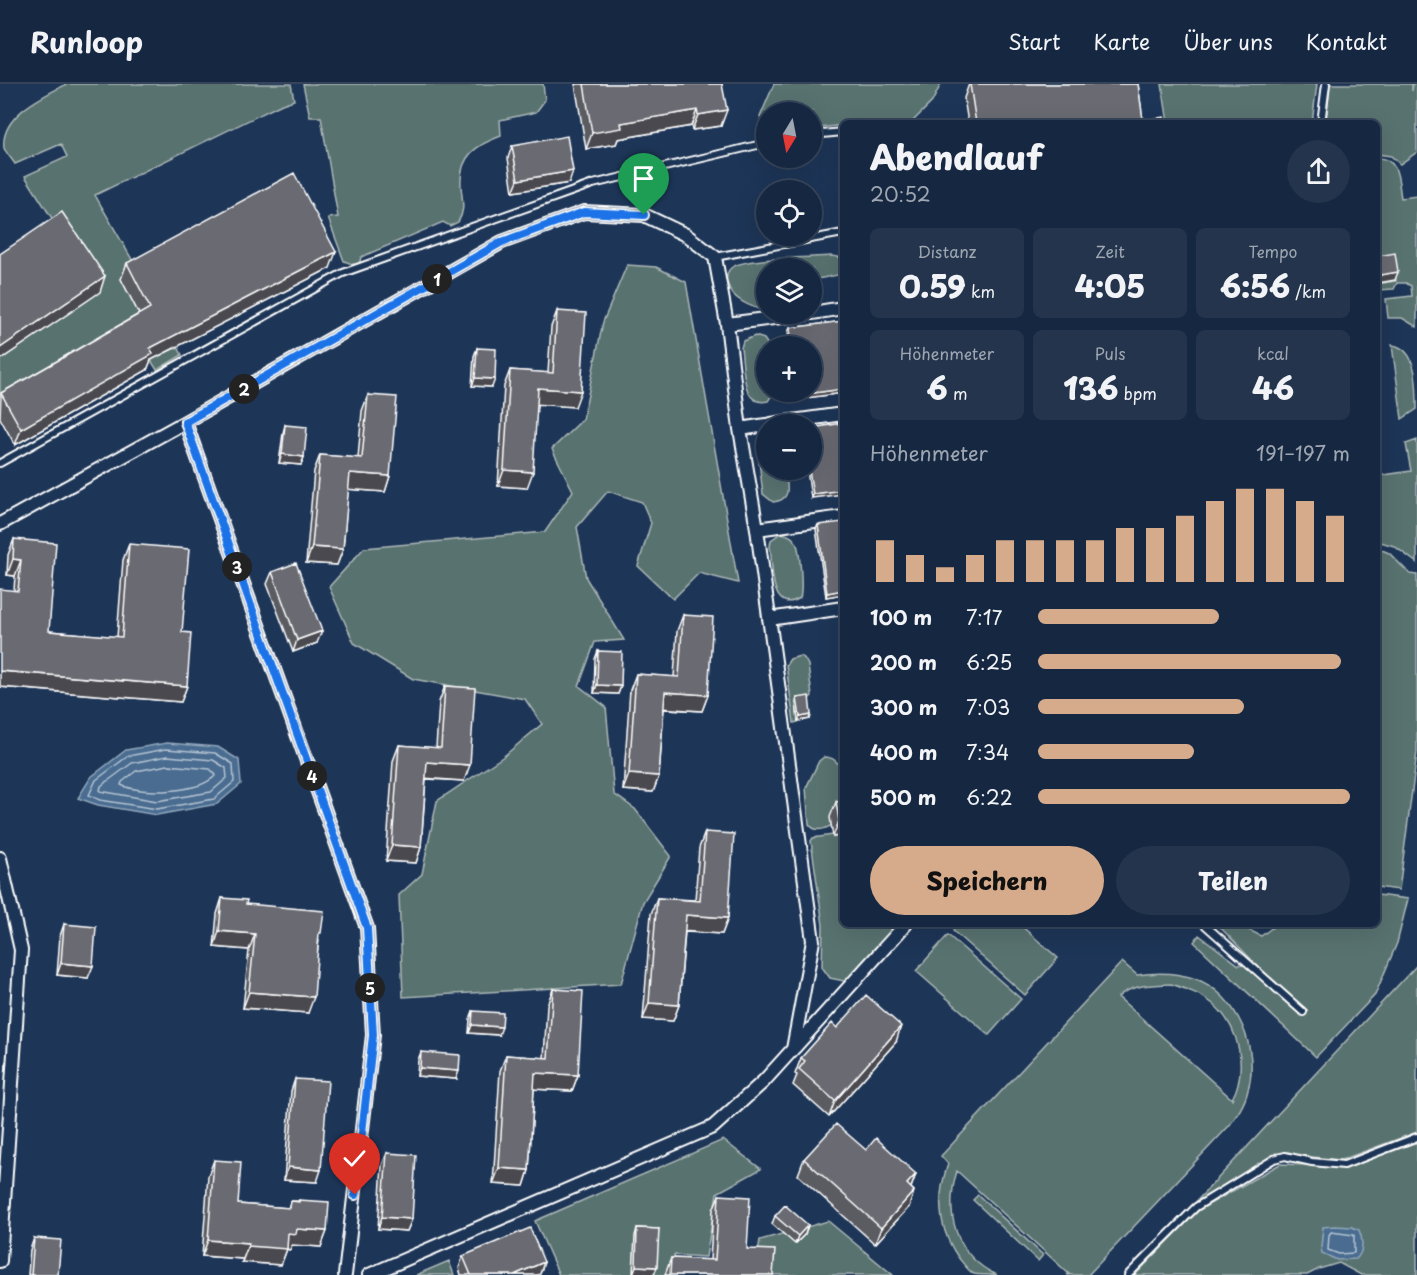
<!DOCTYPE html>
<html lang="de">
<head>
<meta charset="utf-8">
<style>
  :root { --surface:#162841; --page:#23344c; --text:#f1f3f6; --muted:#9ea6b1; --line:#35445a; --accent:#d6ab8b }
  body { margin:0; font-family:"Playpen Sans",sans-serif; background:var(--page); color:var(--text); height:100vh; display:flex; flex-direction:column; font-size:22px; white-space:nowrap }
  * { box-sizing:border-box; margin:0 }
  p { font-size:20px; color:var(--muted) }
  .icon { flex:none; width:33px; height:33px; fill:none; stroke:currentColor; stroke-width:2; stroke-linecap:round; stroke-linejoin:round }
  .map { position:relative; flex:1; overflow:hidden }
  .sheet { position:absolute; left:840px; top:36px; width:540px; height:807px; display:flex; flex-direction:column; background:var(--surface); border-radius:9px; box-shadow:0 6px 24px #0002,0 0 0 2px var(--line) }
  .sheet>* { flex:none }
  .needle { width:39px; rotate:190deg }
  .fabs { position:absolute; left:756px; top:18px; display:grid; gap:12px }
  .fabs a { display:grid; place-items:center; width:66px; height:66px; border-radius:50%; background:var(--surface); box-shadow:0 6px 24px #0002,0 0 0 2px var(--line); font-size:30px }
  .pin { position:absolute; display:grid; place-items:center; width:51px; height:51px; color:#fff; margin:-62px -26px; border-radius:50% 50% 50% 0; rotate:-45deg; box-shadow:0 0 6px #0007 }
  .pin .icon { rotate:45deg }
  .km { position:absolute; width:30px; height:30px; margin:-15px; border-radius:50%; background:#222; color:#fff; font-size:16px; line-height:30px; text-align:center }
  .round { display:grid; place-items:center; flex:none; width:63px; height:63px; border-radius:32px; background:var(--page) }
  .head { display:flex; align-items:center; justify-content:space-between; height:102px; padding:0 30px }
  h1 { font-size:33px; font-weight:800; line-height:45px }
  .figures { display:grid; grid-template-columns:repeat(3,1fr); gap:9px; height:102px; padding:6px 30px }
  .figures div { display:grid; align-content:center; border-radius:9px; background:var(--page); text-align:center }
  .figures b { font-size:30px; font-weight:800 }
  .figures small { font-size:16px; font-weight:400 }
  .figures p { font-size:16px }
  .chart { height:168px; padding:12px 30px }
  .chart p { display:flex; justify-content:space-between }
  .chart svg { width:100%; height:108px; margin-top:6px; stroke:var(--accent); stroke-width:6 }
  .cta { display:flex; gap:12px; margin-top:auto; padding:12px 30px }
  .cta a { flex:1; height:69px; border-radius:36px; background:var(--accent); color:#111; font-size:24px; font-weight:800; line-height:69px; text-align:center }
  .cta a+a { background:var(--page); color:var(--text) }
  ul { padding:0 30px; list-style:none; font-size:20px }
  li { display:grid; grid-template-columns:96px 72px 1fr; align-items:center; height:45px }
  li i { height:15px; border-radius:8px; background:var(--accent) }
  header { display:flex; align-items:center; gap:36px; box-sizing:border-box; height:84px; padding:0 30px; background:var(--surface); border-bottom:2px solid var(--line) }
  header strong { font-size:28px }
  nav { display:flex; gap:33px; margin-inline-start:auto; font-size:21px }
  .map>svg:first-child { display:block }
  .green { fill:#58726f; stroke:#acb8b7; stroke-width:1.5; fill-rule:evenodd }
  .water { fill:#496c90; stroke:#92a7bc; stroke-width:1.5 }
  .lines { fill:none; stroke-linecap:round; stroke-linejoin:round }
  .shore { stroke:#b6c4d3; stroke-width:1.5 }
  .lane-casing { stroke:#fff; stroke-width:10 }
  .street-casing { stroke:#fff; stroke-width:16 }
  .lane { stroke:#1d3557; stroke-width:6 }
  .street { stroke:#1d3557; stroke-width:12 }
  .wall { fill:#5a5b62; stroke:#fff; stroke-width:1.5 }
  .shaded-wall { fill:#4a4a50; stroke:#fff; stroke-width:1.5 }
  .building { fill:#696a72; stroke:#fff; stroke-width:1.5 }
  .route-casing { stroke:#fff; stroke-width:12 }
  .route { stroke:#1a73e8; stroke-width:8 }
</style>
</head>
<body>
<header>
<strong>Runloop</strong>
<nav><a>Start</a><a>Karte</a><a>Über uns</a><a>Kontakt</a></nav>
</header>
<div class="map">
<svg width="1417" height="1191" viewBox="0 0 1417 1191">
  <rect width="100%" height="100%" fill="#1d3557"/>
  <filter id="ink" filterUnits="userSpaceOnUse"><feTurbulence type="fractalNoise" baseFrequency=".0167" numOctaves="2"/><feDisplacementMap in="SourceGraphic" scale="12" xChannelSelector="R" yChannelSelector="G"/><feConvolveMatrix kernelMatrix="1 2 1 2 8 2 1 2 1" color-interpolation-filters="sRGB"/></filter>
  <g filter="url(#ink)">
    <path class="green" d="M67 0H291L294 16 282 20 95 111 138 186 121 195 160 271 178 263 182 271 157 286 140 259 0 312V276L99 208 25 92 67 73 61 60 15 80C12 75 6 69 4 64 0 31 45 11 67 0Z
      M303 0H543L545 16 536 28 500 36 501 52C476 61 459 72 461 102 462 117 466 125 458 138L450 142 443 138 361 173 359 181 352 180 344 177 328 134 338 133 321 33H310Z
      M774 0H941L932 18 911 39H843V41L812 45V28H766V46L760 33Z
      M1162 0H1317L1312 39H1168Z
      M1330 0H1412V7L1413 0H1417V68L1400 80 1391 72 1377 70V39H1326Z
      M1377 74C1400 74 1398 97 1401 114L1417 112V243L1402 234H1388L1386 215 1412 212 1411 202 1406 199H1397L1394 205 1377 206V200L1396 197 1393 177 1377 179Z
      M832 172 843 174V190L812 196V184H766L765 227C752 223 732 216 728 201 726 196 726 188 731 184 743 173 812 174 832 172Z
      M627 181 656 183 686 198 738 499 699 489 673 515 638 482 651 439 642 418 608 407 577 443 586 494 624 556 595 558 579 602 606 623 614 710 635 725 671 772 643 818 621 900 403 913 399 811 422 790 437 717 504 672 542 640 525 615 413 595 354 559 329 503 364 464 545 448 573 407 552 365 583 335 603 238Z
      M755 252 764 255 768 261 766 308H774L768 317C741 324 744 282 741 264L743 257Z
      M1392 261C1417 264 1417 299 1417 325L1402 335Z
      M764 350H766V386H785C787 401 793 416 773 418L763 410 757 361Z
      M1417 356V479L1394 462 1377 457V392L1411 387 1406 360Z
      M781 449C788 450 794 453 797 460 800 470 803 504 800 514 769 532 773 481 770 462L771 456Z
      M1377 464 1389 469 1410 490 1417 491V668L1399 806 1377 803Z
      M800 572 804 574 808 581 812 612 807 617 796 618 798 638 794 639 786 581 790 575Z
      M824 673C850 673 843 713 843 732 835 740 818 753 809 740L806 704 819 677Z
      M833 751H843V840H898L850 894 844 897 830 894 822 883 823 841 811 757 813 754Z
      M1377 811 1408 815 1397 859 1375 911 1316 973 1194 858 1199 851 1239 881 1251 875 1217 840H1237L1261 852 1277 840H1377Z
      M959 840H1019L1058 874 1025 911 953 847Z
      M948 851 1021 915 989 951 916 887Z
      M1122 878 1137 891C1157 888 1176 888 1196 895 1237 910 1260 965 1248 1006 1245 1020 1237 1031 1229 1042L1088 1191H1067L1069 1190 957 1087C944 1129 955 1172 997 1191 991 1191 980 1191 974 1190 967 1186 963 1179 958 1173 938 1144 936 1113 948 1080L941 1072ZM1171 900C1186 905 1201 910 1213 920 1240 943 1248 985 1232 1015L1118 913C1131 900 1154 901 1171 900Z
      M1417 881V1048L1341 1076 1276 1069 1192 1122Z
      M723 1056 761 1085 717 1109 706 1173 674 1171 672 1191H559L535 1137Z
      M1417 1058V1191H1361L1339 1179 1319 1185 1307 1191H1135L1199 1126 1280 1080 1335 1082 1346 1084Z
      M978 1111 1043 1171 1038 1177 973 1116Z
      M828 1137 893 1191H754L760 1156Z
      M449 1177 454 1191H416Z"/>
    <path class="water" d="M167 659 218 663 239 676 241 700 217 720 157 731 98 721 78 714 91 693 126 666Z
      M1335 1142 1352 1143 1359 1146C1363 1155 1364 1168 1356 1175L1337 1176 1322 1169 1321 1163 1323 1143Z"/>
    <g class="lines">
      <path class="shore" d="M166 665 215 669 233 680 234 698 214 715 157 725 100 716 89 711 96 696 128 672Z
        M167 672 213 676 226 684 227 694 211 708 157 717 100 707 101 702 132 679Z
        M168 681 210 685 216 691C200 709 142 711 121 701L122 698 136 687Z
        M1331 1148 1354 1151V1169L1339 1170 1328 1166 1329 1151Z"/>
      <defs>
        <path id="lane" d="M1321 39 1326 0
          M812 51 843 48
          M715 173 843 149
          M0 379 343 189 593 100 766 59
          M1204 840 1303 928
          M1128 1191 1196 1123 1274 1075 1285 1072 1312 1078 1344 1081 1417 1053"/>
        <path id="street" d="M812 229 843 224
          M727 240 805 230
          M185 338 367 844 373 951 345 1191
          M771 340 843 330
          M740 345 766 341
          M0 440 185 338 502 158 584 128 644 131 686 151 715 173 727 240 740 345 757 445 813 857 793 965 764 997 713 1043 369 1191
          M757 445 843 433
          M769 535 843 524
          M0 774 21 866 0 1177
          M794 964 906 840"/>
      </defs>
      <use href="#lane" class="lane-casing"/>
      <use href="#street" class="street-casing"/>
      <use href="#lane" class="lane"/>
      <use href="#street" class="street"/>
    </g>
    <path class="wall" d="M575 0H722L721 42 692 46 691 42 618 55 616 60 586 65Z
      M969 0H1138L1143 36 1165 39H968L964 14Z
      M512 62 573 87 569 99 513 108 508 74Z
      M1378 172 1395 196 1378 199 1377 174Z
      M127 179 330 184 151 276 147 286 15 361 0 334 1 309 139 230 121 195Z
      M557 227 575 323 537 320 527 404 498 402 504 302 510 286 548 289 551 243Z
      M843 237V309L798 315 797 308H812V262H790L788 248 790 244Z
      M477 264 492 303 472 302 474 272Z
      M368 311 390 392 385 408 348 405 343 465 337 481 306 479 314 387 320 371 358 374 362 327Z
      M843 339 811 414 807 386H812Z
      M285 341 304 373 301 381 279 379 283 349Z
      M818 441 843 510 826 513 816 445Z
      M14 455 49 547 117 553 123 476 129 460 182 548 187 602 181 618 0 603 14 506 15 492 7 491 8 471Z
      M272 488 317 559 293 568 267 500Z
      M683 531 708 611 702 627 664 625 659 692 653 708 623 706 630 606 636 590 674 593 677 547Z
      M598 567 621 602 618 610 594 609 595 575Z
      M445 602 464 697 426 695 421 763 416 779 386 777 393 677 399 661 436 664 439 618Z
      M797 614 811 631 810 635 798 637 796 618Z
      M836 718 843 751 833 753 830 733Z
      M705 748 728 834 722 850 685 848 679 921 673 937 643 935 651 830 657 814 695 816 699 764Z
      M222 814 246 820 319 857 308 929 243 924 249 866 214 863 217 830Z
      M64 840 88 894 57 891 60 852Z
      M553 905 578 991 572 1007 534 1005 529 1086 524 1102 493 1100 500 987 506 971 544 974 547 921Z
      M473 927 499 951 469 949 470 935Z
      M896 958 829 1033 793 1001 797 991 795 990 801 974Z
      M421 968 456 995 417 992 418 976Z
      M295 995 317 1098 284 1096 291 1007Z
      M866 1066 916 1090 911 1104 914 1107 909 1123 875 1160 798 1091 804 1075Z
      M387 1069 412 1135 407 1147 378 1145 382 1081Z
      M214 1076 238 1120 288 1124 291 1117H298L299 1116 327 1147 321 1163 292 1161 290 1166 287 1165 281 1181 242 1178 243 1175 202 1172 208 1092Z
      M719 1111 747 1165 773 1191H665L671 1174 710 1176 713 1126Z
      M775 1132 808 1141 805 1150 795 1160 772 1140Z
      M637 1144 659 1145 633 1190 635 1152Z
      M34 1154 58 1191H28L30 1166Z
      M463 1172 544 1178 540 1190 538 1191H461L459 1184Z"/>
    <path class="shaded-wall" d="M697 26 691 42 618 55 616 60 586 65 592 49 621 39Z
      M727 26 721 42 692 46 698 31Z
      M573 87 569 99 513 108 518 96Z
      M336 168 330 184 151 276 147 286 15 361 21 345 150 264Z
      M1398 188 1395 196 1378 199 1380 191Z
      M105 192 100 208 0 276V264Z
      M475 294 495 295 492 303 472 302Z
      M538 304 581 307 575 323 533 320Z
      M843 305V309L798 315 799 311Z
      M282 370 304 373 301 381 279 379Z
      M504 386 533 388 527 404 498 402Z
      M350 389 390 392 385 408 344 405Z
      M843 406V410L811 414 813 410Z
      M312 463 343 465 337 481 306 479Z
      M13 475 21 476 15 492 7 491Z
      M843 506V510L826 513 827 509Z
      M322 547 317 559 293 568 297 556Z
      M0 587 187 602 181 618 0 603Z
      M597 601 621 602 618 610 594 609Z
      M665 608 708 611 702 627 659 624Z
      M811 631 810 635 798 637 800 633Z
      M427 678 470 681 464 697 422 694Z
      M629 690 659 692 653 708 623 706Z
      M843 736V751L833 753 839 737Z
      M392 761 421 763 416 779 386 777Z
      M686 831 728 834 722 850 680 847Z
      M219 847 255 850 249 866 214 863Z
      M61 879 93 882 88 894 57 891Z
      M249 908 314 913 308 929 243 924Z
      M649 919 679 921 673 937 643 935Z
      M472 941 502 943 499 951 469 949Z
      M901 942 896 958 829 1033 835 1017Z
      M420 984 459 987 456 995 417 992Z
      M535 989 578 991 572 1007 530 1005Z
      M288 1083 321 1086 317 1098 284 1096Z
      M499 1084 529 1086 524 1102 493 1100Z
      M916 1090 910 1106 907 1100Z
      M914 1107 909 1123 875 1160 881 1144Z
      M382 1133 412 1135 407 1147 378 1145Z
      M808 1141 805 1150 795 1160 798 1152Z
      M297 1145 327 1147 321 1163 292 1161 290 1166 287 1165 281 1181 242 1178 248 1162 288 1149Z
      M208 1156 249 1159 243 1175 202 1172Z
      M544 1178 540 1190 538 1191H514Z
      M636 1182 657 1183 654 1191 633 1190Z"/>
    <path class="building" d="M584 0H722L727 26 698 31 697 26 621 39 622 44 592 49Z
      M970 0H1138L1143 36 1164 33 1165 39H976Z
      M567 52 573 87 518 96 512 62Z
      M294 89 336 168 150 264 153 270 21 345 1 309 150 224 127 179Z
      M62 128 105 192 0 264V170Z
      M1395 169 1398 188 1380 191 1378 172Z
      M557 227 586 229 581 307 538 304 533 388 504 386 510 286 553 289Z
      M843 237V305L799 311V308H812V262H792L790 244Z
      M477 264 496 265 495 295 475 294Z
      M368 311 397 313 390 392 350 389 343 465 312 463 320 371 362 374Z
      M843 339V406L813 410 809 386H812V344Z
      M285 341 307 343 304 373 282 370Z
      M843 438V506L827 509 818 441Z
      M14 455 56 459 49 547 122 553 129 460 189 465 182 548 191 549 187 602 0 587V505L18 507 21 476 13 475Z
      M296 479 322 547 297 556 272 488Z
      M683 531 713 533 708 611 665 608 659 692 629 690 636 590 679 593Z
      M598 567 622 568 621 602 597 601Z
      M445 602 475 604 470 681 427 678 421 763 392 761 399 661 441 664Z
      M809 612 811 631 800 633 797 614Z
      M843 717V736L839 737 836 718Z
      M705 748 734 750 728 834 686 831 679 921 649 919 657 814 700 817Z
      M222 814 247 816 246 820 324 827 321 849H319L314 913 249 908 255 850 219 847Z
      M64 840 96 843 93 882 61 879Z
      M553 905 583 907 578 991 535 989 529 1086 499 1084 506 971 548 974Z
      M866 911 901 942 835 1017 799 985 805 977 801 974 832 939 837 944Z
      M473 927 503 929 502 943 472 941Z
      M421 968 460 971 459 987 420 984Z
      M295 995 328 997 321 1086 288 1083Z
      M836 1040 866 1066 876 1054 916 1090 907 1100 914 1107 881 1144 804 1075Z
      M387 1069 416 1071 412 1135 382 1133Z
      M214 1076 241 1078 238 1120 290 1124 291 1117 299 1118V1116L329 1118 327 1147 297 1145 296 1150 288 1149 287 1165 248 1162 249 1159 208 1156Z
      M719 1111 750 1113 747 1165 775 1166 773 1191H670L671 1174 715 1176Z
      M785 1121 808 1141 798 1152 775 1132Z
      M530 1144 544 1178 514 1191H471L463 1172Z
      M637 1144 659 1145 657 1183 636 1182Z
      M34 1154 61 1156 58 1191H31Z"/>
  </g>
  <g class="lines" filter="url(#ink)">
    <defs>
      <path id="route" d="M355 1111 373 951 367 844 185 338 502 158 584 128 644 131"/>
    </defs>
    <use href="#route" class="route-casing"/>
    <use href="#route" class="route"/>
  </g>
</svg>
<div class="fabs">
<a><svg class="needle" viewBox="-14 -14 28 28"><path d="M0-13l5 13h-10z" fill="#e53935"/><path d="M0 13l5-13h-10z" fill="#9ea6b1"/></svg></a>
<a><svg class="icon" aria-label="locate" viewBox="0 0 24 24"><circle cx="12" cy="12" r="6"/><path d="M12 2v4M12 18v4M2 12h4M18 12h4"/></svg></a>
<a><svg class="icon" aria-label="layers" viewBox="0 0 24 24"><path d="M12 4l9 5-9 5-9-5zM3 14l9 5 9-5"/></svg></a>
<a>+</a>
<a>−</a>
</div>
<div class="pin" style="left:644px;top:131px;background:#1e9e55"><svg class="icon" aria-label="arrive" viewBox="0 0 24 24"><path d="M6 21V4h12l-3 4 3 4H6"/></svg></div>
<div class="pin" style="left:355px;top:1111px;background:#d93025"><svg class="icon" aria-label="check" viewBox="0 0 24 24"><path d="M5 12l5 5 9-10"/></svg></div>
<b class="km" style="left:437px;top:195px">1</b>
<b class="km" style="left:244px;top:305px">2</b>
<b class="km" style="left:237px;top:483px">3</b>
<b class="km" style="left:312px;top:692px">4</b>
<b class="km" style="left:370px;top:904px">5</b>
<section class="sheet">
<div class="head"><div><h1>Abendlauf</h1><p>20:52</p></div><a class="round"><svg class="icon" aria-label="share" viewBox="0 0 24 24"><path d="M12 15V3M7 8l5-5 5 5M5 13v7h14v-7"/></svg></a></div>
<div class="figures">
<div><p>Distanz</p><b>0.59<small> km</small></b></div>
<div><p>Zeit</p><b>4:05</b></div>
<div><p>Tempo</p><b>6:56<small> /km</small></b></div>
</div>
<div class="figures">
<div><p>Höhenmeter</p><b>6<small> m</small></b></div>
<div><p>Puls</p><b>136<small> bpm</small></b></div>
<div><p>kcal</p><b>46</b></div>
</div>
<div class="chart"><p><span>Höhenmeter</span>191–197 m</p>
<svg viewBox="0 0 160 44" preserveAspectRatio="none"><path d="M5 44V27M15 44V33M25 44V38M35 44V33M45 44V27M55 44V27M65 44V27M75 44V27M85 44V22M95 44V22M105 44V17M115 44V11M125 44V6M135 44V6M145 44V11M155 44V17"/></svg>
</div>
<ul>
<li><b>100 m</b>7:17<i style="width:58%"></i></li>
<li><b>200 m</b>6:25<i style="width:97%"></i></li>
<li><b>300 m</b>7:03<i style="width:66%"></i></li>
<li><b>400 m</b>7:34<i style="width:50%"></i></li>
<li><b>500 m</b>6:22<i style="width:100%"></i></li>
</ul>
<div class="cta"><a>Speichern</a><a>Teilen</a></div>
</section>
</div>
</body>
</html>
